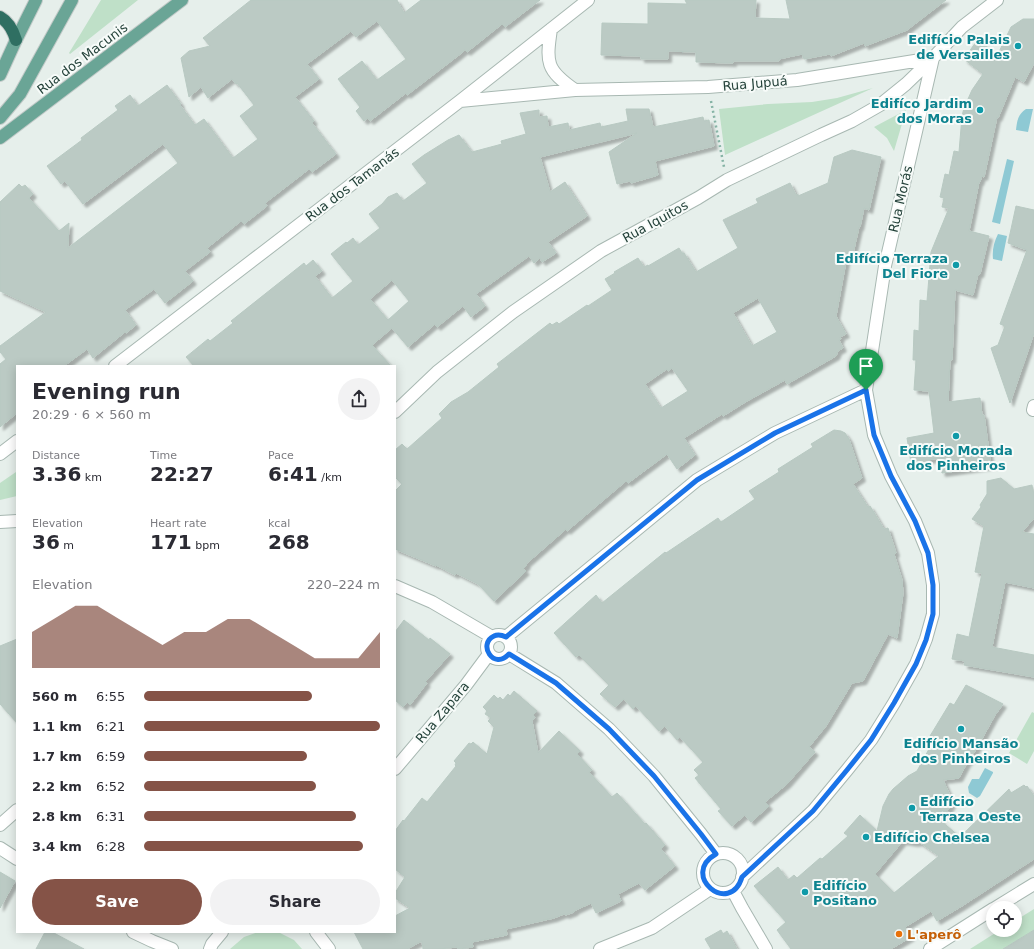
<!DOCTYPE html>
<html lang="en">
<head>
<meta charset="utf-8">
<style>
  :root { --surface:#fff; --page:#f2f2f3; --text:#2b2b33; --muted:#7c7c81; --accent:#855347 }
  body { margin:0; font-family:"DejaVu Sans",sans-serif; background:var(--page); color:var(--text); height:100vh; display:flex; flex-direction:column; font-size:15px; white-space:nowrap }
  * { box-sizing:border-box; margin:0 }
  p { font-size:13px; color:var(--muted) }
  .icon { flex:none; width:22px; height:22px; fill:none; stroke:currentColor; stroke-width:2; stroke-linecap:round; stroke-linejoin:round }
  .map { position:relative; flex:1; overflow:hidden }
  .drawer { position:absolute; left:16px; top:365px; width:380px; height:568px; display:flex; flex-direction:column; background:var(--surface); border-radius:0px; box-shadow:0 2px 10px #0003 }
  .drawer>* { flex:none }
  .tools { position:absolute; left:986px; top:901px; display:grid; gap:8px }
  .tools a { display:grid; place-items:center; width:36px; height:36px; border-radius:50%; background:var(--surface); box-shadow:0 2px 10px #0003; font-size:20px }
  .pin { position:absolute; display:grid; place-items:center; width:34px; height:34px; color:#fff; margin:-41px -17px; border-radius:50% 50% 50% 0; rotate:-45deg; box-shadow:0 0 4px #0007 }
  .pin .icon { rotate:45deg }
  .round { display:grid; place-items:center; flex:none; width:42px; height:42px; border-radius:21px; background:var(--page) }
  .overview { display:flex; align-items:center; justify-content:space-between; height:68px; padding:0 16px }
  h1 { font-size:22px; font-weight:700; line-height:30px }
  .figures { display:grid; grid-template-columns:repeat(3,1fr); gap:6px; height:68px; padding:4px 16px }
  .figures div { display:grid; align-content:center }
  .figures b { font-size:20px; font-weight:700 }
  .figures small { font-size:11px; font-weight:400 }
  .figures p { font-size:11px }
  .chart { height:112px; padding:8px 16px }
  .chart p { display:flex; justify-content:space-between }
  .chart svg { width:100%; height:72px; margin-top:4px; fill:var(--accent); opacity:.7 }
  .cta { display:flex; gap:8px; margin-top:auto; padding:8px 16px }
  .cta a { flex:1; height:46px; border-radius:24px; background:var(--accent); color:#fff; font-size:16px; font-weight:700; line-height:46px; text-align:center }
  .cta a+a { background:var(--page); color:var(--text) }
  ul { padding:0 16px; list-style:none; font-size:13px }
  li { display:grid; grid-template-columns:64px 48px 1fr; align-items:center; height:30px }
  li i { height:10px; border-radius:5px; background:var(--accent) }
  .map>svg:first-child { display:block }
  .green { fill:#bfe0c8 }
  .water { fill:#8ec9d4 }
  .building { fill:#bbcac4; stroke:#b8c9c2; fill-rule:evenodd; filter:url(#shadow) }
  .lines { fill:none; stroke-linecap:round; stroke-linejoin:round }
  .minor-casing { stroke:#a8b8b2; stroke-width:14 }
  .major-casing { stroke:#c2cac8; stroke-width:14 }
  .highway-casing { stroke:#c2cac8; stroke-width:14 }
  .path { stroke:#86b3a5; stroke-width:2.5; stroke-dasharray:2 3; stroke-linecap:butt }
  .minor { stroke:#fff; stroke-width:12 }
  .major { stroke:#6aa596; stroke-width:12 }
  .highway { stroke:#2f6f62; stroke-width:12 }
  .route-casing { stroke:#fff; stroke-width:8 }
  .route { stroke:#1a73e8; stroke-width:5 }
  .culture-dot { fill:#0f9aa8; stroke:#f7fbf9; stroke-width:1.5 }
  .food-dot { fill:#e8710a; stroke:#f7fbf9; stroke-width:1.5 }
  .labels { text-anchor:middle; stroke-width:4; stroke-linejoin:round; paint-order:stroke }
  .culture-label { font-size:13px; font-weight:bold; fill:#0d838f; stroke:#f7fbf9; text-anchor:end }
  .street-label { font-size:13px; fill:#24423a; stroke:#f7fbf9 }
  .food-label { font-size:13px; font-weight:bold; fill:#c56008; stroke:#f7fbf9; text-anchor:start }
</style>
</head>
<body>
<div class="map">
<svg width="1034" height="949" viewBox="0 0 1034 949">
  <defs>
    <filter id="shadow"><feDropShadow dx="3.5" dy="3.5" stdDeviation="1" flood-color="#0004"/></filter>
  </defs>
  <rect width="100%" height="100%" fill="#e6efeb"/>
  <path class="green" d="M101 0H138L70 54 69 53Z
    M873 88 725 155 719 109 768 104 812 102 837 98Z
    M906 110 894 151 887 138 874 127Z
    M16 472 17 496 0 500V483Z
    M1032 712 1034 713V751L1027 764 1009 753Z
    M1034 909V930L1003 949H970L1000 930H1015V921Z
    M258 932H278L294 940 302 949H230L244 937Z"/>
  <path class="water" d="M1026 109H1033L1028 132 1016 130C1017 121 1018 114 1026 109Z
    M1007 159 1014 161 1000 224 992 222Z
    M998 234 1007 236 1002 261 993 259C992 250 994 242 998 234Z
    M985 768 993 772V773L980 796 977 798 969 793 968 787 972 779H979Z"/>
  <path class="building" d="M251 0H397L404 13 421 0H540L505 27 502 24 467 52 465 50 459 55 407 95 406 93 370 121 368 118 364 121 356 111 360 107 338 79 362 61 377 80 406 59 377 21 356 37 351 31 307 64 319 79 295 97 314 121 312 123 336 154 312 172 309 169 265 203 267 206 244 224 241 221 207 248 210 252 185 271 193 281 165 303 154 289 125 310 136 325 126 333 125 332 93 358 87 349 64 366H17V413L0 427V364L6 359 0 352V346L46 312 0 291V202L19 184 22 187 25 185 33 194 29 198 59 231 69 223 68 248 178 163 163 144 83 204 65 181 61 184 47 166 82 140 81 138 118 110 115 106 130 95 138 106 167 85 181 104 180 105 195 125 204 119 233 158 258 139 240 116 254 105 237 83 236 84 232 79 208 98 201 87 189 97 181 58 189 51 210 46 203 38Z
    M685 0H756L755 18 790 19 786 0H946L907 30 865 46 864 43 831 56 830 54 804 59 802 54 779 59V61H733V63L696 62V52L668 51V59H641V56L601 55 602 23 648 24V3L687 4Z
    M1023 19H1034V63L1024 82 1015 77 998 118 997 117 984 177 982 176 980 182H979L969 231 989 236 980 274H978L973 295 955 290 952 360H950L948 402 980 398 982 415H984L991 466 942 473 939 458 911 463 907 438 934 433 929 391 914 390 916 360H913L914 330 919 331 920 300 927 301 931 252 949 208 942 207 944 198 940 197 945 174 949 175 954 151 959 152 962 116 964 108 972 90 983 74 964 59 978 39 997 56 1011 27Z
    M626 109H649L653 127 703 117 704 121 709 120 714 146 655 161 658 175 631 183 630 181 617 184 609 152 637 133 540 157 550 192 565 182 587 216 548 242 556 253 542 262 540 258 534 263 529 256 476 294 485 306 471 317 463 306 437 327 435 324 408 347 392 328 372 345 391 366H194L186 357 208 339 210 341 233 323 231 321 304 263 306 266 313 260 322 271 315 276 332 298 353 281 331 254 346 242 347 243 353 238 358 245 380 228 369 214 382 204 388 197 397 193 403 201 427 183 412 164 424 155 448 140 459 135 472 152 502 144 501 141 526 134 520 113 539 110V117L547 116 548 127 568 123 569 130 600 123 601 127 628 121ZM392 280 409 301 388 320 370 299Z
    M852 150 881 157 869 210 864 208 860 227H859L852 258 847 256 836 316 846 334 840 337 841 339 839 340 843 348 838 351 836 356 787 384 785 380 747 401 723 416 722 414 684 438 695 455 677 469 667 454 628 483 626 481 567 531 566 529 526 564 527 565 523 569 526 571 494 601 478 584 456 573 455 575 436 565V566L395 549V491L402 484 395 477V450L402 444 407 449 442 418 439 414 451 402 468 392 499 367 497 364 550 323 552 325 557 322 559 324 587 305 588 306 612 290 605 279 615 273 614 272 638 258 644 267 648 265V266L679 248 682 253H684L696 272 738 248 723 220 758 203 756 199 790 183 796 195 798 194V196L828 183 834 157ZM758 298 777 332 752 346 733 313ZM672 368 688 391 661 408 645 384 667 369 668 371Z
    M1016 206 1034 210V333L1010 403 991 348 998 345 1005 326 1000 324 1027 250 1008 243Z
    M834 430 841 431 845 433 849 439 862 478 853 484 868 507 870 506 884 529 888 528 896 553 894 554 902 580 903 593 897 638 888 634 863 681 852 683 826 726 809 747 815 752 787 784 765 802 769 806 751 822 745 815 732 826 718 811 721 809 695 778 699 775 694 770 703 762 680 737 677 740 665 726 659 731 636 706 633 709 624 699 615 707 600 694 609 685 579 655 576 657 554 633 596 595 602 603 665 552 666 553 718 518 721 522 755 499 749 491 779 472 778 469 813 447 811 444Z
    M1001 478 1014 489 1032 485 1033 491 1034 493V518L1022 532 1034 534V588L1005 582 992 647 1034 655V677L964 665 965 661 952 659 957 634 969 637 982 573 975 572 984 526 972 519 981 507 980 505 987 494V481Z
    M404 620 429 640 430 638 450 654 425 682 427 683 410 705 407 702 403 707 395 700V632Z
    M17 639V723L0 704V646Z
    M966 685 1003 704 996 714 995 715 978 746 969 761H968L959 778 943 780 952 800V804L951 806 940 820 960 837 1009 789 1011 793 1024 785 1026 787 1027 786 1034 796V859L962 906 937 921 931 911 905 927 911 937 891 949H791L777 930 786 922 754 886 778 867 788 880 794 875 797 878 820 858 822 859 848 836 844 833 860 815 877 831 883 806 889 794 893 789 908 776 917 771 935 738 930 736 950 703 954 705ZM903 841 915 843 919 842 939 856 894 893 875 874Z
    M514 691 537 711 533 715 535 717 532 721 538 753 559 731 580 751 577 754 592 770 589 772 612 797 617 793 645 824 646 823 665 845 661 849 675 866 645 890 639 883 618 894 621 901 596 913 591 903 576 910 574 912 566 915 564 914 554 918 506 929 507 935 472 942 473 947 459 949 456 947 440 949H423L422 941 407 949H363L354 932H395V916L410 908 395 898V893L405 877 395 869V831L403 820 404 821 422 798 427 802 456 766 455 765 456 763 454 761 469 743 471 744 473 742 487 754 494 727 488 721 491 718 485 714 487 711 483 707 494 695 498 699 500 697 503 700 508 694 510 696Z
    M0 872 15 881 0 908Z
    M721 930 723 934 727 931 737 949H711L705 939Z
    M1034 930V949H1003Z
    M45 932H52L84 949H36Z"/>
  <g class="lines">
    <defs>
      <path id="minor" d="M551 29C546 63 546 70 575 90
        M460 101 575 90 708 87 797 80 933 58
        M115 366 460 101 588 0
        M1033 410 1034 406
        M395 412 437 372 513 312 601 251 698 198 727 180 821 135 852 121 880 105 906 84 933 58
        M0 454 17 441
        M0 522 17 521
        M395 586 432 602 492 637
        M487 647a12 12 0 1 1 24 0a12 12 0 1 1-24 0Z
        M506 637 697 480 775 433 866 390
        M509 654 556 683 609 729 654 776 701 834 716 854
        M395 769 466 685 489 654
        M0 825 17 810
        M0 848 17 859
        M703 873a20 20 0 1 1 40 0a20 20 0 1 1-40 0Z
        M742 877 813 811 847 770 871 740 894 703 916 664 926 639 933 614V585L928 553 915 521 891 476 874 435 866 390 885 266 933 58 962 27 997 0
        M733 891 742 908 766 949
        M995 908 1034 884
        M133 932 152 941 172 949
        M316 932 329 949
        M210 949 212 944 222 932
        M600 949 652 928 710 889
        M930 949 993 909"/>
      <path id="major" d="M0 75 16 40 36 0
        M0 118 20 94 72 0
        M0 138 182 0"/>
      <path id="highway" d="M0 17C9 22 13 30 16 40"/>
    </defs>
    <use href="#minor" class="minor-casing"/>
    <use href="#major" class="major-casing"/>
    <use href="#highway" class="highway-casing"/>
    <path class="path" d="M711 101 724 167"/>
    <use href="#minor" class="minor"/>
    <use href="#major" class="major"/>
    <use href="#highway" class="highway"/>
  </g>
  <g class="lines">
    <defs>
      <path id="route" d="M866 390 874 435 891 476 915 521 928 553 933 585V614L926 640 916 664 894 703 871 740 847 770 813 811 742 877C730 917 679 875 716 854L701 834 654 776 609 729 556 683 509 654C494 671 477 644 494 636 498 634 502 635 506 637L697 480 775 433Z"/>
    </defs>
    <use href="#route" class="route-casing"/>
    <use href="#route" class="route"/>
  </g>
  <g class="culture-dot">
    <circle cx="1018" cy="46" r="4"/>
    <circle cx="980" cy="110" r="4"/>
    <circle cx="956" cy="265" r="4"/>
    <circle cx="956" cy="436" r="4"/>
    <circle cx="961" cy="729" r="4"/>
    <circle cx="912" cy="808" r="4"/>
    <circle cx="866" cy="837" r="4"/>
    <circle cx="805" cy="892" r="4"/>
  </g>
  <circle class="food-dot" cx="899" cy="934" r="4"/>
  <g class="labels">
    <g class="culture-label">
      <text x="1010" y="44">Edifício Palais<tspan x="1010" dy="15">de Versailles</tspan></text>
      <text x="972" y="108">Edifíco Jardim<tspan x="972" dy="15">dos Moras</tspan></text>
      <text x="948" y="263">Edifício Terraza<tspan x="948" dy="15">Del Fiore</tspan></text>
      <text x="956" y="455" text-anchor="middle">Edifício Morada<tspan x="956" dy="15">dos Pinheiros</tspan></text>
      <text x="961" y="748" text-anchor="middle">Edifício Mansão<tspan x="961" dy="15">dos Pinheiros</tspan></text>
      <text x="920" y="806" text-anchor="start">Edifício<tspan x="920" dy="15">Terraza Oeste</tspan></text>
      <text x="874" y="842" text-anchor="start">Edifício Chelsea</text>
      <text x="813" y="890" text-anchor="start">Edifício<tspan x="813" dy="15">Positano</tspan></text>
    </g>
    <g class="street-label">
      <text transform="translate(82 58) rotate(-37)" y="5">Rua dos Macunis</text>
      <text transform="translate(755 83) rotate(-5)" y="5">Rua Jupuá</text>
      <text transform="translate(352 184) rotate(-37)" y="5">Rua dos Tamanás</text>
      <text transform="translate(900 199) rotate(-77)" y="5">Rua Morás</text>
      <text transform="translate(655 221) rotate(-29)" y="5">Rua Iquitos</text>
      <text transform="translate(442 712) rotate(-50)" y="5">Rua Zapara</text>
    </g>
    <g class="food-label">
      <text x="907" y="939">L'aperô</text>
    </g>
  </g>
</svg>
<div class="tools">
<a><svg class="icon" aria-label="locate" viewBox="0 0 24 24"><circle cx="12" cy="12" r="6"/><path d="M12 2v4M12 18v4M2 12h4M18 12h4"/></svg></a>
</div>
<div class="pin" style="left:866px;top:390px;background:#1e9e55"><svg class="icon" aria-label="arrive" viewBox="0 0 24 24"><path d="M6 21V4h12l-3 4 3 4H6"/></svg></div>
<section class="drawer">
<div class="overview"><div><h1>Evening run</h1><p>20:29 · 6 × 560 m</p></div><a class="round"><svg class="icon" aria-label="share" viewBox="0 0 24 24"><path d="M12 15V3M7 8l5-5 5 5M5 13v7h14v-7"/></svg></a></div>
<div class="figures">
<div><p>Distance</p><b>3.36<small> km</small></b></div>
<div><p>Time</p><b>22:27</b></div>
<div><p>Pace</p><b>6:41<small> /km</small></b></div>
</div>
<div class="figures">
<div><p>Elevation</p><b>36<small> m</small></b></div>
<div><p>Heart rate</p><b>171<small> bpm</small></b></div>
<div><p>kcal</p><b>268</b></div>
</div>
<div class="chart"><p><span>Elevation</span>220–224 m</p>
<svg viewBox="0 0 160 44" preserveAspectRatio="none"><path d="M0 44V22L10 14L20 6L30 6L40 14L50 22L60 30L70 22L80 22L90 14L100 14L110 22L120 30L130 38L140 38L150 38L160 22V44z"/></svg>
</div>
<ul>
<li><b>560 m</b>6:55<i style="width:71%"></i></li>
<li><b>1.1 km</b>6:21<i style="width:100%"></i></li>
<li><b>1.7 km</b>6:59<i style="width:69%"></i></li>
<li><b>2.2 km</b>6:52<i style="width:73%"></i></li>
<li><b>2.8 km</b>6:31<i style="width:90%"></i></li>
<li><b>3.4 km</b>6:28<i style="width:93%"></i></li>
</ul>
<div class="cta"><a>Save</a><a>Share</a></div>
</section>
</div>
</body>
</html>
